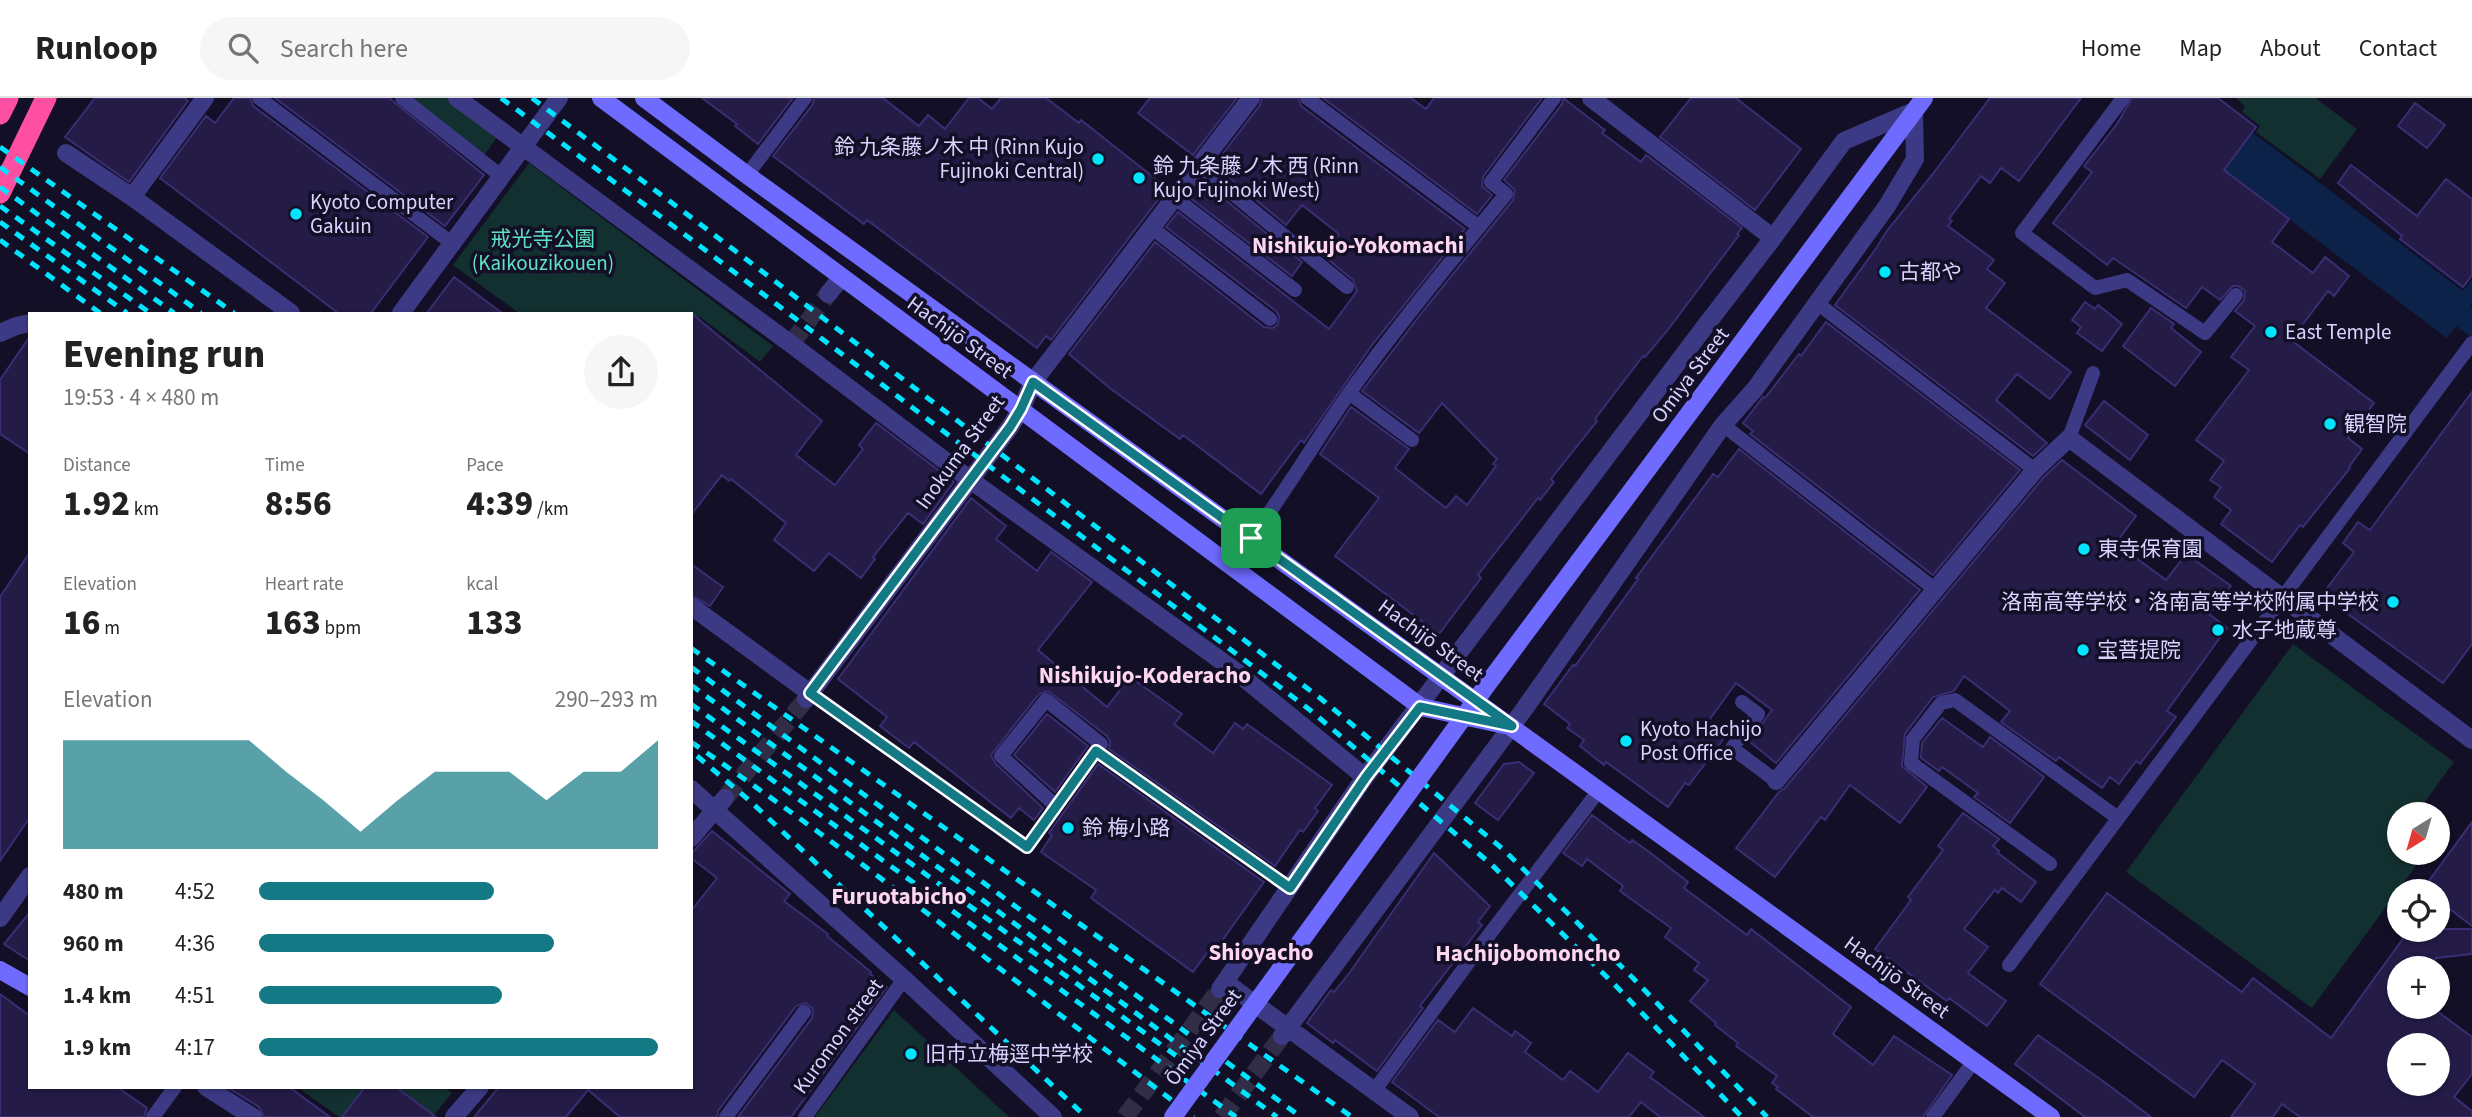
<!DOCTYPE html>
<html lang="en">
<head>
<meta charset="utf-8">
<style>
  :root { --surface:#fff; --page:#f6f6f6; --text:#222; --muted:#767676; --line:#e0e0e0; --accent:#137a85 }
  body { margin:0; font-family:"Source Sans 3","Noto Sans JP",sans-serif; background:var(--page); color:var(--text); height:100vh; display:flex; flex-direction:column; font-size:26px; white-space:nowrap }
  * { box-sizing:border-box; margin:0 }
  p { font-size:23px; color:var(--muted) }
  .icon { flex:none; width:38px; height:38px; fill:none; stroke:currentColor; stroke-width:2; stroke-linecap:round; stroke-linejoin:round }
  .map { position:relative; flex:1; overflow:hidden }
  .drawer { position:absolute; left:28px; top:214px; width:665px; height:777px; display:flex; flex-direction:column; background:var(--surface); border-radius:0px; box-shadow:0 2px 5px #0004 }
  .drawer>* { flex:none }
  .needle { width:46px; rotate:217deg }
  .fabs { position:absolute; left:2387px; top:704px; display:grid; gap:14px }
  .fabs a { display:grid; place-items:center; width:63px; height:63px; border-radius:50%; background:var(--surface); box-shadow:0 2px 5px #0004; font-size:35px }
  .pin { position:absolute; display:grid; place-items:center; width:60px; height:60px; color:#fff; margin:-30px; border-radius:14px; box-shadow:0 4px 10px #0006 }
  .round { display:grid; place-items:center; flex:none; width:74px; height:74px; border-radius:37px; background:var(--page) }
  .summary { display:flex; align-items:center; justify-content:space-between; height:119px; padding:0 35px }
  h1 { font-size:38px; font-weight:800; line-height:52px }
  .metrics { display:grid; grid-template-columns:repeat(3,1fr); gap:10px; height:119px; padding:7px 35px }
  .metrics div { display:grid; align-content:center }
  .metrics b { font-size:35px; font-weight:800 }
  .metrics small { font-size:19px; font-weight:400 }
  .metrics p { font-size:19px }
  .chart { height:196px; padding:14px 35px }
  .chart p { display:flex; justify-content:space-between }
  .chart svg { width:100%; height:126px; margin-top:7px; fill:var(--accent); opacity:.7 }
  ul { padding:0 35px; list-style:none; font-size:23px }
  li { display:grid; grid-template-columns:112px 84px 1fr; align-items:center; height:52px }
  li i { height:18px; border-radius:9px; background:var(--accent) }
  header { display:flex; align-items:center; gap:42px; box-sizing:border-box; height:98px; padding:0 35px; background:var(--surface); border-bottom:2px solid var(--line) }
  header strong { font-size:33px }
  nav { display:flex; gap:38px; margin-inline-start:auto; font-size:24px }
  .search { width:490px; height:63px; background:var(--page); display:flex; align-items:center; gap:18px; box-sizing:border-box; padding:0 24px; border-radius:38px; color:var(--muted); font-size:26px }
  .map>svg:first-child { display:block }
  .green { fill:#12302f }
  .water { fill:#0c2248 }
  .building { fill:#241b47; stroke:#3b2d73; stroke-width:2; fill-rule:evenodd }
  .lines { fill:none; stroke-linecap:round; stroke-linejoin:round }
  .street-tunnel { stroke:#312d47; stroke-width:18; stroke-dasharray:18 9; stroke-linecap:butt }
  .lane { stroke:#3d3a85; stroke-width:14 }
  .street { stroke:#3d3a85; stroke-width:18 }
  .secondary { stroke:#6f6bff; stroke-width:18 }
  .highway { stroke:#ff4fa3; stroke-width:21 }
  .rail { stroke:#00e5ff; stroke-width:5; stroke-dasharray:10 9; stroke-linecap:butt }
  .secondary-bridge { stroke:#6f6bff; stroke-width:18 }
  .route-casing { stroke:#fff; stroke-width:14 }
  .route { stroke:#137a85; stroke-width:9 }
  .poi-dot { fill:#00e5ff; stroke:#130f26; stroke-width:2.5 }
  .labels { text-anchor:middle; stroke-width:7; stroke-linejoin:round; paint-order:stroke }
  .poi-label { font-size:21px; fill:#d9d4ff; stroke:#130f26; text-anchor:start }
  .park-label { font-size:21px; fill:#5fe0c0; stroke:#130f26 }
  .street-label { font-size:21px; fill:#d9d4ff; stroke:#130f26 }
  .neighbourhood-label { font-size:23px; font-weight:bold; fill:#ffd6f0; stroke:#130f26 }
</style>
</head>
<body>
<header>
<strong>Runloop</strong>
<div class="search"><svg class="icon" aria-label="search" viewBox="0 0 24 24"><circle cx="10" cy="10" r="6"/><path d="M15 15l6 6"/></svg>Search here</div>
<nav><a>Home</a><a>Map</a><a>About</a><a>Contact</a></nav>
</header>
<div class="map">
<svg width="2472" height="1019" viewBox="0 0 2472 1019">
  <rect width="100%" height="100%" fill="#130f26"/>
  <path class="green" d="M410 0H449L499 37 484 57Z
    M2236 0H2315L2357 31 2320 81 2256 34 2260 28 2242 14 2245 8Z
    M529 65 773 248 760 264 700 219 691 229V215H519L453 167Z
    M2293 546 2454 664 2416 716H2399V754H2426L2312 910 2126 774Z
    M894 912 1009 1019H815Z
    M297 989H364L347 1011 357 1019H339Z
    M398 989H443L452 995 432 1019H423L428 1012Z"/>
  <path class="water" d="M2252 34 2463 193 2472 181V206L2470 209 2472 211V240L2456 228 2447 240 2224 72Z"/>
  <path class="building" d="M95 0H184L188 3 129 84 65 39Z
    M234 0H250L253 8 428 139 371 215H338L160 80 206 18 215 25Z
    M275 0H389L484 77 445 128Z
    M702 0H793L758 46 735 28 737 26Z
    M814 0H883L919 28 928 17 945 31 969 0H978L992 11 1001 0H1046L1079 25 1081 22 1167 90 1051 242 1046 238 1037 250 867 122 864 126 773 58 813 6Z
    M1150 0H1237L1193 57 1138 15Z
    M1262 0H1298L1301 8 1465 131 1372 247 1304 345 1301 342 1261 396 1183 337 1180 341 1111 291 1069 256 1155 144 1264 229 1273 230 1278 226 1279 218 1276 213 1166 129 1178 114 1329 231 1357 193 1353 182 1323 157 1339 136 1302 107 1286 127 1214 67 1260 7Z
    M1323 0H1411L1426 11 1434 0H1542L1483 79 1482 88 1492 97 1477 116Z
    M1563 0 1605 32 1602 35 1641 64 1646 57 1742 130 1737 136 1739 137 1667 233 1645 259 1643 258 1595 321 1597 323 1551 381 1554 384 1540 402 1538 400 1478 477 1481 480 1439 536 1335 458 1379 400 1320 356 1351 309 1409 351 1395 370 1446 410 1456 398 1467 407 1496 368 1493 366 1497 361 1442 305 1419 335 1362 293 1423 213 1513 102 1515 92 1504 82 1562 6Z
    M1691 0H1736L1801 51 1755 112 1660 39Z
    M1990 0H2081L2019 83 2001 70 1990 85 1981 78 1949 121 1952 123 1948 128 1994 162 1987 171 2005 185 1986 210 2071 274 2050 301 2017 276 1996 302 2047 345 2033 358 1835 207 1877 149 1886 134 1932 77Z
    M2132 0H2218L2256 29 2224 72 2289 121 2272 144 2313 175 2325 159 2349 178 2334 198 2328 193 2291 242 2374 305 2348 340 2362 351 2349 369 2350 370 2303 429 2300 427 2272 464 2221 426 2231 412 2214 399 2221 389 2210 382 2224 363 2196 342 2249 272 2231 259 2255 228 2235 213 2244 202 2245 193 2238 188H2233L2220 202 2202 189 2186 210 2113 160 2107 167 2053 125 2092 74 2084 68 2117 26Z
    M2415 5 2445 27 2427 50 2398 28Z
    M2351 67 2417 118 2446 81 2472 101V177L2463 189 2400 141 2402 138 2338 85Z
    M1202 83 1302 164 1292 178 1189 99Z
    M454 179 502 215H427Z
    M2085 204 2095 211 2098 207 2122 226 2102 253 2077 235 2081 229 2072 222Z
    M2151 210 2174 226 2171 230 2201 254 2175 288 2123 248Z
    M691 215 822 323 796 357 835 387 863 351 859 347 876 325 954 384 923 426 908 415 873 459 875 461 861 480 829 455 814 473 774 442 786 425 731 381 729 383 722 377 691 417Z
    M1826 224 2020 372 1933 477 1750 336 1753 333 1743 325 1763 299 1765 300 1799 256 1801 258Z
    M30 238V356L0 336V282Z
    M2472 294V546L2443 585 2322 497 2354 454 2343 445 2358 424 2370 432Z
    M2104 303 2148 337 2130 362 2085 327Z
    M1739 351 1920 492 1776 665 1749 643 1772 612 1736 585 1707 625 1725 639 1689 687 1685 685 1668 709 1606 664 1604 667 1580 648 1584 642 1567 630 1570 626 1544 606 1573 567 1575 568 1638 481 1636 480 1713 376 1718 379Z
    M2062 362 2136 418 2116 445 2166 482 2186 456 2231 488 2209 516 2227 530 2167 613 2176 619 2140 666 2136 663 2119 686 2110 679 2102 690 2059 659 2056 663 2001 624 2010 613 1964 578 1954 593 1933 599 1905 636 1902 668 1927 689 1900 725 1850 687 1825 722 1821 719 1775 779 1736 750 1779 694 1785 690 2043 380Z
    M971 400 1006 428 996 441 1037 473 1051 454 1092 484 1038 552 1107 609 1130 579 1182 616 1174 626 1213 655 1235 625 1243 631 1247 626 1332 687 1315 710 1318 713 1303 734 1300 732 1275 768 1109 651 1110 643 1107 638 1048 593 1039 596 991 657 995 665 1043 710 1034 722 1019 710 1011 720 914 644 909 650 880 628 887 619 838 581Z
    M30 454V719L0 763V499Z
    M691 466 723 489 710 508 691 497Z
    M1047 616 1088 648 1055 694 1014 657Z
    M1942 620 1983 649 1990 639 2044 679 2010 725 1974 699 1978 695 1942 669 1939 673 1921 660 1922 645Z
    M1519 664 1534 675 1498 722 1475 705 1504 666Z
    M1098 666 1264 784 1219 847 1215 844 1193 874 1091 800 1096 792 1041 754 1052 737 1049 735Z
    M1963 715 1999 741 1993 748 1999 753 1998 755 2036 784 2021 804 2002 790 1998 795 1995 792 1964 831 1988 849 1968 875 2006 903 1987 928 1949 900 1947 903 1875 851 1911 802 1908 799 1943 752 1938 748Z
    M1592 717 1630 745 1632 742 1648 753 1688 784 1684 790 1747 837 1751 831 1851 909 1833 936 1873 967 1894 938 1952 977 1923 1019H1813L1776 991 1778 989 1772 985 1777 978 1736 948 1738 945 1715 927 1716 925 1690 903 1708 882 1694 872 1699 865 1665 839 1671 830 1620 793 1623 788 1587 761 1582 768 1563 755Z
    M2472 724V828L2438 802V793L2423 791Z
    M712 733 790 796 784 803 828 836 827 838 871 874 870 876 887 889 791 1019H738L812 920 813 911 806 905 796 908 718 1013 717 1019H620L588 992 566 1019H474L499 989H691V813L717 780 691 760V756Z
    M1434 755 1490 808 1478 824 1482 827 1420 908 1423 910 1377 973 1335 942 1333 945 1307 925 1331 892 1334 894 1350 874Z
    M2107 795 2242 894 2253 880 2331 940 2410 831H2472V856L2436 860 2429 870H2399V908H2430L2472 939V976L2454 999 2472 1013V1019H2300L2282 1006 2273 1019H2231L2255 986 2222 962 2194 999 2040 886ZM2399 947H2438V985H2399Z
    M30 814V863L4 846Z
    M0 896 30 918V989H117L147 1010 144 1019H0Z
    M1473 910 1512 938 1515 933 1531 945 1525 954 1563 982 1570 973 1598 994 1628 955 1654 974 1650 979 1704 1019H1660L1641 1004 1629 1019H1439L1392 984 1438 922 1455 934Z
    M2038 937 2107 986 2151 1019H2085L2015 966Z
    M227 989H289L330 1019H264L259 1009Z
    M365 989H396L436 1019H342Z"/>
  <g class="lines">
    <path class="street-tunnel" d="M791 246 828 196
      M725 700 806 601
      M1125 1019 1220 891
      M1222 1019 1282 938"/>
    <path class="lane" d="M259 0 453 146
      M402 0 501 78
      M1307 0 1479 129
      M2123 0 2022 135 2095 190 2127 182 2205 235 2236 197
      M1199 68 1347 189
      M747 77 805 0
      M1175 100 1295 192
      M1152 130 1270 221
      M1817 205 2035 372
      M1349 295 1412 342
      M1723 327 1936 492
      M2069 340 2093 275
      M1251 440C1291 387 1323 329 1363 276 1408 214 1458 155 1506 96L1491 84 1554 0
      M810 595 1027 749 1096 653
      M1742 604 1758 616 1732 650 1776 683
      M1056 708 1001 658 1046 602 1101 646 1096 653 1290 790
      M2050 766 1911 665 1913 641 1941 605 1955 602 2118 720
      M2009 867 2472 245
      M1374 993 1479 850 1600 691
      M153 1019 175 989
      M726 1019 804 914
      M805 1019 904 881
      M1933 1019 1974 963"/>
    <path class="street" d="M457 0 791 246 969 381 1234 572 1365 679
      M1591 0 1773 140
      M66 55 132 99 291 215
      M132 99 205 0
      M828 196 841 180
      M401 215 559 0
      M0 235 16 228 30 225
      M691 508 810 595
      M806 601 1010 329 1021 311 1033 284 1251 0
      M1776 683 2035 372 2069 340 2472 642
      M691 691 904 881 1053 1019
      M691 740 725 700
      M0 820 30 778
      M1225 884 1410 1019
      M1220 891 1365 679 1703 231 1773 140 1844 43 1914 13 1915 61 1887 108 1755 291 1723 327 1525 610 1282 938
      M206 989 253 1019
      M454 1019 480 989"/>
    <path class="secondary" d="M601 0 1421 609 1505 627
      M644 0 747 77 2051 1019
      M1492 580 1924 0
      M0 872 30 889"/>
    <path class="highway" d="M0 16 8 0
      M0 95 46 0"/>
    <path class="rail" d="M501 0 696 145 1310 612 1492 767 1615 887 1742 1019
      M532 0 704 129 1320 600 1504 752 1628 875 1767 1019
      M0 49 234 215
      M0 69 201 215
      M0 89 174 215
      M0 108 150 215
      M0 124 127 215
      M0 142 100 215
      M691 550 1352 1019
      M691 569 1301 1019
      M691 587 1277 1019
      M691 606 1193 970
      M691 623 1236 1019
      M691 644C864 762 1027 893 1194 1019
      M697 658 750 703 1086 1019"/>
    <path class="secondary-bridge" d="M1173 1019 1492 580"/>
  </g>
  <g class="lines">
    <defs>
      <path id="route" d="M1033 284 1512 628 1420 609 1366 679 1290 790 1096 653 1027 749 810 595 1010 329 1021 311Z"/>
    </defs>
    <use href="#route" class="route-casing"/>
    <use href="#route" class="route"/>
  </g>
  <g class="poi-dot">
    <circle cx="1098" cy="61" r="7"/>
    <circle cx="1139" cy="80" r="7"/>
    <circle cx="296" cy="116" r="7"/>
    <circle cx="1885" cy="174" r="7"/>
    <circle cx="2271" cy="234" r="7"/>
    <circle cx="2330" cy="326" r="7"/>
    <circle cx="2084" cy="451" r="7"/>
    <circle cx="2393" cy="504" r="7"/>
    <circle cx="2218" cy="532" r="7"/>
    <circle cx="2083" cy="552" r="7"/>
    <circle cx="1626" cy="643" r="7"/>
    <circle cx="1068" cy="730" r="7"/>
    <circle cx="911" cy="956" r="7"/>
  </g>
  <g class="labels">
    <g class="poi-label">
      <text x="1084" y="56" text-anchor="end">鈴 九条藤ノ木 中 (Rinn Kujo<tspan x="1084" dy="24">Fujinoki Central)</tspan></text>
      <text x="1153" y="75">鈴 九条藤ノ木 西 (Rinn<tspan x="1153" dy="24">Kujo Fujinoki West)</tspan></text>
      <text x="310" y="111">Kyoto Computer<tspan x="310" dy="24">Gakuin</tspan></text>
      <text x="1899" y="181">古都や</text>
      <text x="2285" y="241">East Temple</text>
      <text x="2344" y="333">観智院</text>
      <text x="2098" y="458">東寺保育園</text>
      <text x="2379" y="511" text-anchor="end">洛南高等学校・洛南高等学校附属中学校</text>
      <text x="2232" y="539">水子地蔵尊</text>
      <text x="2097" y="559">宝菩提院</text>
      <text x="1640" y="638">Kyoto Hachijo<tspan x="1640" dy="24">Post Office</tspan></text>
      <text x="1082" y="737">鈴 梅小路</text>
      <text x="925" y="963">旧市立梅逕中学校</text>
    </g>
    <g class="park-label">
      <text x="543" y="148">戒光寺公園<tspan x="543" dy="24">(Kaikouzikouen)</tspan></text>
    </g>
    <g class="street-label">
      <text transform="translate(960 239) rotate(36)" y="7">Hachijō Street</text>
      <text transform="translate(1690 277) rotate(-53)" y="7">Omiya Street</text>
      <text transform="translate(960 354) rotate(-54)" y="7">Inokuma Street</text>
      <text transform="translate(1431 542) rotate(36)" y="7">Hachijō Street</text>
      <text transform="translate(1897 879) rotate(36)" y="7">Hachijō Street</text>
      <text transform="translate(838 938) rotate(-54)" y="7">Kuromon street</text>
      <text transform="translate(1203 939) rotate(-54)" y="7">Ōmiya Street</text>
    </g>
    <g class="neighbourhood-label">
      <text x="1358" y="155">Nishikujo-Yokomachi</text>
      <text x="1145" y="585">Nishikujo-Koderacho</text>
      <text x="899" y="806">Furuotabicho</text>
      <text x="1261" y="862">Shioyacho</text>
      <text x="1528" y="863">Hachijobomoncho</text>
    </g>
  </g>
</svg>
<div class="fabs">
<a><svg class="needle" viewBox="-14 -14 28 28"><path d="M0-13l5 13h-10z" fill="#e53935"/><path d="M0 13l5-13h-10z" fill="#767676"/></svg></a>
<a><svg class="icon" aria-label="locate" viewBox="0 0 24 24"><circle cx="12" cy="12" r="6"/><path d="M12 2v4M12 18v4M2 12h4M18 12h4"/></svg></a>
<a>+</a>
<a>−</a>
</div>
<div class="pin" style="left:1251px;top:440px;background:#1e9e55"><svg class="icon" aria-label="arrive" viewBox="0 0 24 24"><path d="M6 21V4h12l-3 4 3 4H6"/></svg></div>
<section class="drawer">
<div class="summary"><div><h1>Evening run</h1><p>19:53 · 4 × 480 m</p></div><a class="round"><svg class="icon" aria-label="share" viewBox="0 0 24 24"><path d="M12 15V3M7 8l5-5 5 5M5 13v7h14v-7"/></svg></a></div>
<div class="metrics">
<div><p>Distance</p><b>1.92<small> km</small></b></div>
<div><p>Time</p><b>8:56</b></div>
<div><p>Pace</p><b>4:39<small> /km</small></b></div>
</div>
<div class="metrics">
<div><p>Elevation</p><b>16<small> m</small></b></div>
<div><p>Heart rate</p><b>163<small> bpm</small></b></div>
<div><p>kcal</p><b>133</b></div>
</div>
<div class="chart"><p><span>Elevation</span>290–293 m</p>
<svg viewBox="0 0 160 44" preserveAspectRatio="none"><path d="M0 44V6L10 6L20 6L30 6L40 6L50 6L60 17L70 27L80 38L90 27L100 17L110 17L120 17L130 27L140 17L150 17L160 6V44z"/></svg>
</div>
<ul>
<li><b>480 m</b>4:52<i style="width:59%"></i></li>
<li><b>960 m</b>4:36<i style="width:74%"></i></li>
<li><b>1.4 km</b>4:51<i style="width:61%"></i></li>
<li><b>1.9 km</b>4:17<i style="width:100%"></i></li>
</ul>
</section>
</div>
</body>
</html>
